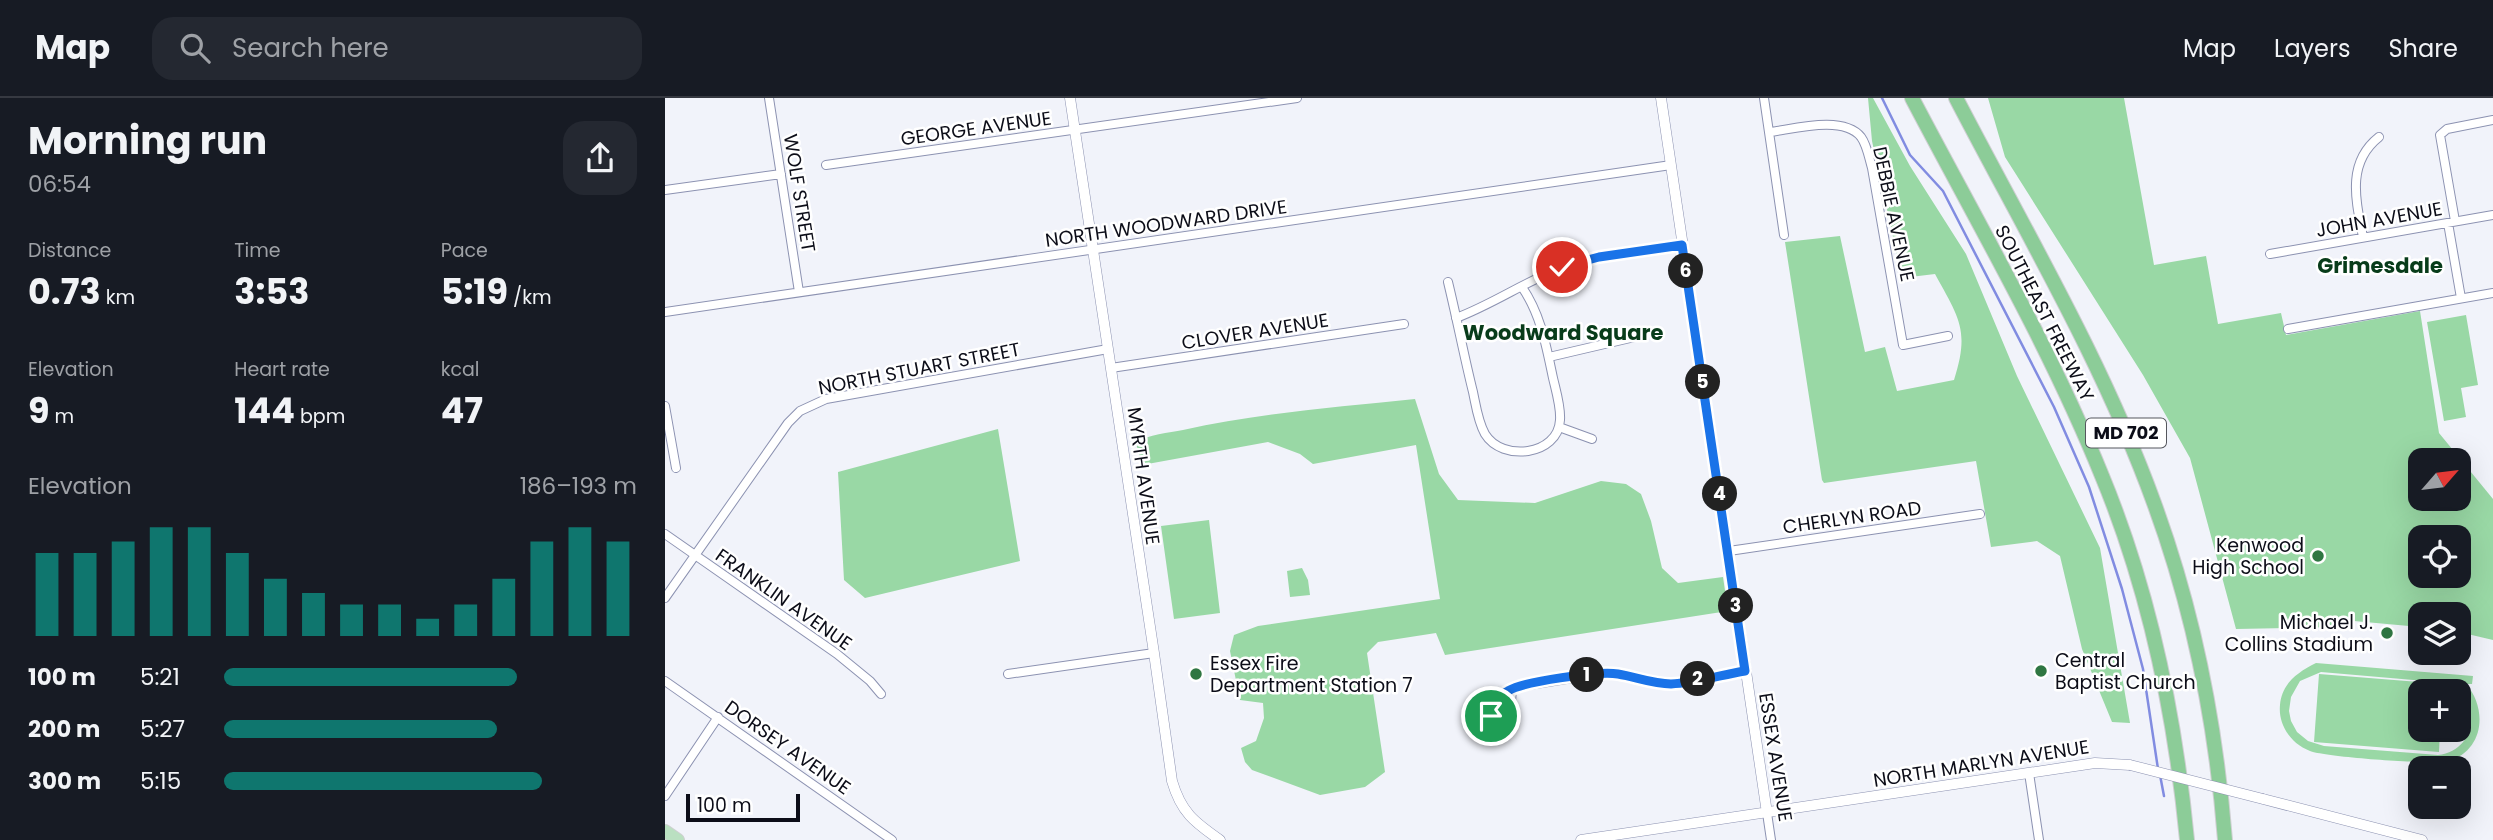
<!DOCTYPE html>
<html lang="en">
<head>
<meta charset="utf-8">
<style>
  :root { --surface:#171b24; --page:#242831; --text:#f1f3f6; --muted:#9ea1a6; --line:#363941; --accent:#0f766e }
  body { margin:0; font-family:Poppins,sans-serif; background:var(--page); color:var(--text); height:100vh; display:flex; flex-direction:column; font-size:26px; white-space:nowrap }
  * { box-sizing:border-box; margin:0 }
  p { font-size:23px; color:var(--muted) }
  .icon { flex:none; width:38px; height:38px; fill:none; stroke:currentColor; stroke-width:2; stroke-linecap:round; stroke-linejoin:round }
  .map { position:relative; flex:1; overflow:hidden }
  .drawer { display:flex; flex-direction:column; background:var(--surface); width:665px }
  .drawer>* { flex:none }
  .needle { width:46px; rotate:62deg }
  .tools { position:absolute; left:1743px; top:350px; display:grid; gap:14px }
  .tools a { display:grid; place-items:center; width:63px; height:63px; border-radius:14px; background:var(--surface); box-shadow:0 7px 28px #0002; font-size:35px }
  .scale { position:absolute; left:21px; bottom:18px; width:114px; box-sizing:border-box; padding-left:7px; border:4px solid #0c0d18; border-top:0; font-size:19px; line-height:24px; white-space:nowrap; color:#0c0d18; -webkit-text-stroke:5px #fff; paint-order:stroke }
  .pin { position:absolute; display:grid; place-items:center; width:60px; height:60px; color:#fff; margin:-30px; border:4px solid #fff; border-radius:50%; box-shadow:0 2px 7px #0007 }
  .km { position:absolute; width:35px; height:35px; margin:-18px; border-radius:50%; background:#222; color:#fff; font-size:19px; line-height:35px; text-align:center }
  .round { display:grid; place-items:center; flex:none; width:74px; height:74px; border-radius:21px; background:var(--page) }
  .head { display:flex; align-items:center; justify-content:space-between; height:119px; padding:0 28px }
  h1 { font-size:38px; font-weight:700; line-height:52px }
  .figures { display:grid; grid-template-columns:repeat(3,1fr); gap:10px; height:119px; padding:7px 28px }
  .figures div { display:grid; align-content:center }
  .figures b { font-size:35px; font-weight:700 }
  .figures small { font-size:19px; font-weight:400 }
  .figures p { font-size:19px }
  .chart { height:196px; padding:14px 28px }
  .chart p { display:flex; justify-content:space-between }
  .chart svg { width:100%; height:126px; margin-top:7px; stroke:var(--accent); stroke-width:6 }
  ul { padding:0 28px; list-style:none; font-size:23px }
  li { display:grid; grid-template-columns:112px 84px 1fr; align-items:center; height:52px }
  li i { height:18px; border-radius:9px; background:var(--accent) }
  header { display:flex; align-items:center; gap:42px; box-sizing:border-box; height:98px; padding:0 35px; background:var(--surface); border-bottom:2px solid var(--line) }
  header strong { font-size:33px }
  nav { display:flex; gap:38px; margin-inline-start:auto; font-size:24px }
  .search { width:490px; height:63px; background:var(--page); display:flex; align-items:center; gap:18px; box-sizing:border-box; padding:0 24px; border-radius:21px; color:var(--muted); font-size:26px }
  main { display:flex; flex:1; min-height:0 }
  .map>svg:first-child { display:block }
  .green { fill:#99d8a5; fill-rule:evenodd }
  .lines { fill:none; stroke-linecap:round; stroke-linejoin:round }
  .stream { stroke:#818ce1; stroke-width:2.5 }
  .minor-casing { stroke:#8c92b1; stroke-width:10 }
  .tertiary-casing { stroke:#8c92b1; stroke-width:11 }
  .primary-casing { stroke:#cecfd1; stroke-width:14 }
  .motorway-casing { stroke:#cecfd1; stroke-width:16 }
  .minor { stroke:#fff; stroke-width:8 }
  .tertiary { stroke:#fff; stroke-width:10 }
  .primary { stroke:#bae0c1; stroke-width:12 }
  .motorway { stroke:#8ccc98; stroke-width:14 }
  .tertiary-bridge-casing { stroke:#8c92b1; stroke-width:11; stroke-linecap:butt }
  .tertiary-bridge { stroke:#fff; stroke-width:10 }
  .route-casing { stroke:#fff; stroke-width:14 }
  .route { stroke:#1a73e8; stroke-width:9 }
  .poi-dot { fill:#2f7642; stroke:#fff; stroke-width:2.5 }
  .labels { text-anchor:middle; stroke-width:5; stroke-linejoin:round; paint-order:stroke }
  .shield { fill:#fff; stroke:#55565d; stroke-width:2 }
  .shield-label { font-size:18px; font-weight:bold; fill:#0c0d18 }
  .street-label { font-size:19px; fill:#0c0d18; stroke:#fff }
  .poi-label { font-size:19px; fill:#0c0d18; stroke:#fff; text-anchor:end }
  .neighbourhood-label { font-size:21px; font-weight:bold; fill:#083c1a; stroke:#fff }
</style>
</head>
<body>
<header>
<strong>Map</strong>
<div class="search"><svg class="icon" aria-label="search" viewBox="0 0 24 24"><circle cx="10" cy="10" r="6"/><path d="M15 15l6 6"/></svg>Search here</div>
<nav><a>Map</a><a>Layers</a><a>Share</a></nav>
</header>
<main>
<section class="drawer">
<div class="head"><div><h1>Morning run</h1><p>06:54</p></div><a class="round"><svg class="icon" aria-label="share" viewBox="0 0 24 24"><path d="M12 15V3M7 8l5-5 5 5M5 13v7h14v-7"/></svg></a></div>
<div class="figures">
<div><p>Distance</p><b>0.73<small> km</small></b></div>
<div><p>Time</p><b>3:53</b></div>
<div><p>Pace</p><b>5:19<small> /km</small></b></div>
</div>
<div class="figures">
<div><p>Elevation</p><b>9<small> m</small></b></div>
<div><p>Heart rate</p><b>144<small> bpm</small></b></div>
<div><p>kcal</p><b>47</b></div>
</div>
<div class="chart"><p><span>Elevation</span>186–193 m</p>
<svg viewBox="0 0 160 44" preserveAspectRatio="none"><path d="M5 44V15M15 44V15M25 44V11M35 44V6M45 44V6M55 44V15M65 44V24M75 44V29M85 44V33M95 44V33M105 44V38M115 44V33M125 44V24M135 44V11M145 44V6M155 44V11"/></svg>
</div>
<ul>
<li><b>100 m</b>5:21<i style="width:71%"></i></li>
<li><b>200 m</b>5:27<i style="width:66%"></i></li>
<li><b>300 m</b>5:15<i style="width:77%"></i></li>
</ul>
</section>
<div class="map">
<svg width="1828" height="742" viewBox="0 0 1828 742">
  <rect width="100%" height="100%" fill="#f1f3fa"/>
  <path class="green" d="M1203 0H1208L1245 68 1301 156 1352 278 1435 450 1465 625 1447 624 1417 551 1395 458 1372 443 1326 449 1311 363 1159 385 1157 382 1120 144 1175 138 1200 254 1220 249 1232 293 1289 282C1305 232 1294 220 1270 176L1237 180 1207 43Z
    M1323 0H1459L1489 167 1541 158 1553 226 1616 215 1621 237 1755 213 1774 335 1828 401V542L1794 534V516H1755V529L1689 523 1674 529 1571 531 1525 360 1478 277 1340 59ZM1755 362H1794V401H1755ZM1755 439H1794V478H1755Z
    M1801 217 1813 287 1796 290 1801 319 1779 323 1762 224Z
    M750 301 774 376 793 402 870 405 936 383 961 386 976 396 986 423 997 470 1013 485 1058 479 1063 513 780 557 771 535 713 544 702 555 720 674 700 689 655 697 587 672 580 664 576 650 591 643 599 620 598 605 575 602 565 553 569 537 593 528 775 501 751 347 648 366 635 356 603 344 477 367 471 345C483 336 504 335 518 332 595 315 672 309 750 301Z
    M333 331 355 463 200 500 179 482 173 374Z
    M544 422 555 515 509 521 496 428Z
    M637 470 643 482 645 497 625 499 622 473Z
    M1651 565 1808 578 1807 586H1801C1823 611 1819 653 1783 663 1767 667 1660 659 1645 653 1626 646 1613 627 1615 607 1617 585 1633 574 1651 565ZM1656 574 1783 585C1817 602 1813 652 1773 657L1659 648 1643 643 1632 634 1626 623 1624 613 1626 599 1635 583Z
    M1654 576 1779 586 1778 593H1755V632H1775L1774 654 1649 644Z"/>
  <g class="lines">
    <path class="stream" d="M1217 0 1245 57 1278 93 1389 309 1424 389 1457 491 1478 571 1493 671
      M1495 677 1499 698"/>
    <defs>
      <path id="minor" d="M104 0 134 194
        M1099 0 1119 137
        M1105 34C1129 31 1178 17 1196 39 1202 47 1204 60 1207 70L1238 247 1283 238
        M161 67 632 0
        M0 92 116 76
        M1790 123 1775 37 1782 31 1828 22
        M1783 125 1796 200
        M1698 139C1691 103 1681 65 1714 39
        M1605 156 1828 117
        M783 184C792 221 799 258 808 294 811 308 813 324 820 336 837 364 893 358 895 322 896 309 891 293 888 280 881 247 876 217 857 189
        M0 214 1006 67
        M791 220C831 205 865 180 904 167 940 155 980 153 1017 147
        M1623 231 1828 195
        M884 259 974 238
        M446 270 739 226
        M0 308 11 370
        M894 329 927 341
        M0 436 172 556 205 583 216 596
        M1064 453 1315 416
        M0 500 123 325 135 313 161 301 443 251
        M343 576 489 555
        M0 583 227 742
        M847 591 845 618 841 624H829C819 606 837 595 852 589L932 576H953L987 584 1007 586 1080 573
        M1364 675 1374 742
        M0 698 53 619
        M1102 715 1106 742"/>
      <path id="tertiary" d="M405 0 489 555 507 683C516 714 529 724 555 742
        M996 0 1102 715
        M1598 701 1757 742
        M916 742 1430 665 1465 667"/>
      <path id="primary" d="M0 733 13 742"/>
      <path id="motorway" d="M1247 0C1312 124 1384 247 1437 378 1485 494 1510 617 1522 742
        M1291 0C1360 133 1438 264 1489 405 1529 514 1551 627 1560 742"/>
    </defs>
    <use href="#minor" class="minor-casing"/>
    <use href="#tertiary" class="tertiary-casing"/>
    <use href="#primary" class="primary-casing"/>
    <use href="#motorway" class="motorway-casing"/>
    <use href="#minor" class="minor"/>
    <use href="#tertiary" class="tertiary"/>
    <use href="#primary" class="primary"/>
    <use href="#motorway" class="motorway"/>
    <defs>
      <path id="tertiary-bridge" d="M1465 667 1598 701"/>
    </defs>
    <use href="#tertiary-bridge" class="tertiary-bridge-casing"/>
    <use href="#tertiary-bridge" class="tertiary-bridge"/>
  </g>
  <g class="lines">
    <defs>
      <path id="route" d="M826 618C826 606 832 598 843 593 860 583 933 573 953 576 971 579 988 586 1006 586 1030 585 1056 577 1080 573L1017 147 934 159 897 169"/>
    </defs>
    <use href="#route" class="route-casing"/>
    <use href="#route" class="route"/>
  </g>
  <g class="poi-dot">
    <circle cx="1653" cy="458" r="7"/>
    <circle cx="1722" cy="535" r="7"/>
    <circle cx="1376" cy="573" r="7"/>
    <circle cx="531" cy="576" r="7"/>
  </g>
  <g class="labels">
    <rect class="shield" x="1421" y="320.5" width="80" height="29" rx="5"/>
    <g class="shield-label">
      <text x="1461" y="341">MD 702</text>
    </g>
    <g class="street-label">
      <text transform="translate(311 30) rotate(-8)" y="7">GEORGE AVENUE</text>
      <text transform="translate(135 95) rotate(81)" y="7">WOLF STREET</text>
      <text transform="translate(1229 116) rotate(78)" y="7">DEBBIE AVENUE</text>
      <text transform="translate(1714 121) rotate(-10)" y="7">JOHN AVENUE</text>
      <text transform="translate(501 125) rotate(-8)" y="7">NORTH WOODWARD DRIVE</text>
      <text transform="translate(1380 215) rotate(63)" y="7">SOUTHEAST FREEWAY</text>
      <text transform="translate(590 233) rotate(-9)" y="7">CLOVER AVENUE</text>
      <text transform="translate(254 270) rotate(-11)" y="7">NORTH STUART STREET</text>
      <text transform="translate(479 378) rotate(82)" y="7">MYRTH AVENUE</text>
      <text transform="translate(1187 419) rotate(-8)" y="7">CHERLYN ROAD</text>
      <text transform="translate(119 501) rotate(35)" y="7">FRANKLIN AVENUE</text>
      <text transform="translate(123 649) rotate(35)" y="7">DORSEY AVENUE</text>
      <text transform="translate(1111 659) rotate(81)" y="7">ESSEX AVENUE</text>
      <text transform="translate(1316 665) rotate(-9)" y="7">NORTH MARLYN AVENUE</text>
    </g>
    <g class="poi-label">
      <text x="1639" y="454">Kenwood<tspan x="1639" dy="22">High School</tspan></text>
      <text x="1708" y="531">Michael J.<tspan x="1708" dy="22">Collins Stadium</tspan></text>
      <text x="1390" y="569" text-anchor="start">Central<tspan x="1390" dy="22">Baptist Church</tspan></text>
      <text x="545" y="572" text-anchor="start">Essex Fire<tspan x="545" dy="22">Department Station 7</tspan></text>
    </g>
    <g class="neighbourhood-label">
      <text x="1715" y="175">Grimesdale</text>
      <text x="898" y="242">Woodward Square</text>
    </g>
  </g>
</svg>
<div class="tools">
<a><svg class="needle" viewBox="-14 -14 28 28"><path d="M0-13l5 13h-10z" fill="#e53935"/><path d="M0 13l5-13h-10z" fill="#9ea1a6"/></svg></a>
<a><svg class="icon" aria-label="locate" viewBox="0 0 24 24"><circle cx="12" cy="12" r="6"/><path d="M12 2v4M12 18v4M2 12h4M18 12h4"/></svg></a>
<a><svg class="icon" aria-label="layers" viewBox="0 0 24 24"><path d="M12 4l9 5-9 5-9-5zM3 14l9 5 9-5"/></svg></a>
<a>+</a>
<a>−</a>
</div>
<div class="scale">100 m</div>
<div class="pin" style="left:826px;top:618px;background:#1e9e55"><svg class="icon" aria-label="arrive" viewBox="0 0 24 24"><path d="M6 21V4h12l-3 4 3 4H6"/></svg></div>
<div class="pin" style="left:897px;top:169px;background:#d93025"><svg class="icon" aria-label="check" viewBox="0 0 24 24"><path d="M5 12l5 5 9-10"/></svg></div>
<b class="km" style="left:922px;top:577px">1</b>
<b class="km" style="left:1033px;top:581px">2</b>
<b class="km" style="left:1071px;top:508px">3</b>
<b class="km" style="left:1055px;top:396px">4</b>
<b class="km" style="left:1038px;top:284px">5</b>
<b class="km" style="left:1021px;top:173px">6</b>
</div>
</main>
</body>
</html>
